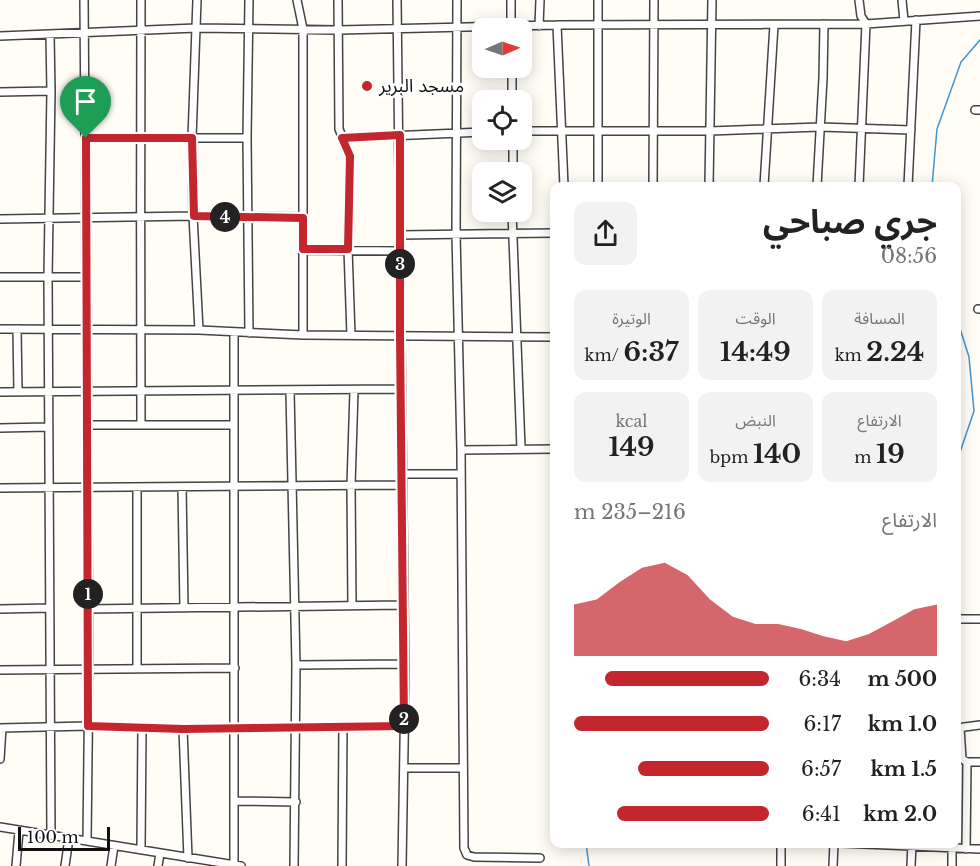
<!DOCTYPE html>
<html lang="ar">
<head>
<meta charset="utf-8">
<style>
  :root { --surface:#fff; --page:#f2f2f2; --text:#222; --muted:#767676; --accent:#c4262e }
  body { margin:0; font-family:"Libre Baskerville","Noto Sans Arabic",serif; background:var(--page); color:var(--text); direction:rtl; height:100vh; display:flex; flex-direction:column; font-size:22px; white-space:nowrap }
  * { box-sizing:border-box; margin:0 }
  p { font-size:20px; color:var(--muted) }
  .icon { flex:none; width:33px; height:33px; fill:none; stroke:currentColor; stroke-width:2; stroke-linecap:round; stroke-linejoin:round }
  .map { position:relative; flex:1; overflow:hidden; direction:ltr }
  .panel { position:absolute; left:550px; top:182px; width:411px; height:666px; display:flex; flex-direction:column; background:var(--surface); border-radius:12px; box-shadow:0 3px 15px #0003; direction:rtl }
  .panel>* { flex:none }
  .needle { width:39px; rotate:88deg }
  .tools { position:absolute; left:472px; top:18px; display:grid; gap:12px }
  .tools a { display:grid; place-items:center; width:60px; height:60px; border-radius:12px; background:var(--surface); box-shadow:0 3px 15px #0003; font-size:30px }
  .scale { position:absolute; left:18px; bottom:15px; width:92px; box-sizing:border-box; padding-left:6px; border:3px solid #111; border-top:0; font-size:16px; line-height:21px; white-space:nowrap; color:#111; -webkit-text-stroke:4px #fff; paint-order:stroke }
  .pin { position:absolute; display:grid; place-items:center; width:51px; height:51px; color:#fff; margin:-62px -26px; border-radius:50% 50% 50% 0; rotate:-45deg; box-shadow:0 0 6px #0007 }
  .pin .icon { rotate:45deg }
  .km { position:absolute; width:30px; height:30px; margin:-15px; border-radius:50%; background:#222; color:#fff; font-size:16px; line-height:30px; text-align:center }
  .round { display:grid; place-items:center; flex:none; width:63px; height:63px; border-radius:12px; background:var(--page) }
  .summary { display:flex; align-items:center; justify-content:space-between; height:102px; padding:0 24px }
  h1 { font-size:33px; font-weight:700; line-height:45px }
  .figures { display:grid; grid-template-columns:repeat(3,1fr); gap:9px; height:102px; padding:6px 24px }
  .figures div { display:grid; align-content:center; border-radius:12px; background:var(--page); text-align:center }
  .figures b { font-size:26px; font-weight:700 }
  .figures small { font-size:16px; font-weight:400 }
  .figures p { font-size:16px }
  .chart { height:168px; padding:12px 24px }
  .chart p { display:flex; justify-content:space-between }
  .chart svg { width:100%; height:108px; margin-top:6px; fill:var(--accent); opacity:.7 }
  ul { padding:0 24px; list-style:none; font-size:20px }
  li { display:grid; grid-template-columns:96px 72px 1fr; align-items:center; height:45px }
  li i { height:15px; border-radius:8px; background:var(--accent) }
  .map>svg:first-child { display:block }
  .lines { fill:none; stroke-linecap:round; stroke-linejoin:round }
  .stream { stroke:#3f96cf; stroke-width:1.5 }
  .minor-casing { stroke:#444; stroke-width:10 }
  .minor { stroke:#fff; stroke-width:7 }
  .route-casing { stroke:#fff; stroke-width:12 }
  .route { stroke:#c4262e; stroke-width:8 }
  .poi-dot { fill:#c4262e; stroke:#fff; stroke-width:2 }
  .labels { text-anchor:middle; stroke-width:6; stroke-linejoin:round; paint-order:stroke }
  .poi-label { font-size:18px; fill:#111; stroke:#fff; text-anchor:start }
</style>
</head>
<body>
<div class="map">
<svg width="980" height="866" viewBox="0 0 980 866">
  <rect width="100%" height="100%" fill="#fffdf5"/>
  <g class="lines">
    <path class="stream" d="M932 186 937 129 961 62 980 40
      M957 319 969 357 974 411 957 461
      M586 843 589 866"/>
    <defs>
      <path id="minor" d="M84 0 89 668 87 841
        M197 0 192 138 193 216 199 330
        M249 0 247 138 249 333
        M297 0 303 29V335
        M338 0 339 129 350 156 348 249 351 335
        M397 0 405 687 402 866
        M457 0 456 234 461 450 464 848 467 855 474 857 540 858
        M511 0V28
        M598 0V186
        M859 0 861 16 866 24 859 186
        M902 0 904 21
        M557 25 564 186
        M539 26 540 0
        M50 35 51 91 48 277 51 835
        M0 36 196 28 339 30 557 25 866 24 980 16
        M512 68V100
        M0 92 51 91
        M975 110H980
        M522 131H710L820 127 911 130
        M86 138H247
        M342 138 483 132
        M513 172V140
        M653 186 654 0
        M709 186 712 0
        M764 186 774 25
        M817 186 823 78 824 24
        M908 186 916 20
        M512 212 521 448
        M0 219 193 216 303 217
        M400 235 555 233
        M303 250 400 251
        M0 277H87
        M978 309H980
        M0 329 199 330 303 335 555 337
        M17 329 18 392
        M234 332V865
        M290 391 296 665 294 866
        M0 392 401 389
        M87 425H234
        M141 425C140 283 141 142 141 0
        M0 428 48 427
        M461 450 555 449
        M402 474H461
        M182 487 184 608
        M0 488 402 485
        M352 605 351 485 354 391
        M0 609 50 608
        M88 609 403 605
        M957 619H980
        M296 665 405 664
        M137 668V487
        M0 670 235 668
        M0 728 88 726 183 729 404 726
        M957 728 980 725
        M960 728 962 759 967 762 966 849
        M183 729 188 858
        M0 759 2 728
        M967 762H980
        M404 768H462
        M235 801 296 802
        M0 827 241 866
        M781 843V866
        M841 843 980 849
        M141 849 142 729
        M16 866 19 831
        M65 866 69 838
        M111 866 114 846
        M158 866 160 853
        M342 866 343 726
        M833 866 834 843
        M911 866 912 843
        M952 866V848"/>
    </defs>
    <use href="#minor" class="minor-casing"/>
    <use href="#minor" class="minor"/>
  </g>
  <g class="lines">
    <defs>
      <path id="route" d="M400 135V335L404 726 183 729 88 726 86 138H192L194 216 303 218V249H348L350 156 342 138Z"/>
    </defs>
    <use href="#route" class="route-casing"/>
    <use href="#route" class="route"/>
  </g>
  <circle class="poi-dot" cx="367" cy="86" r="6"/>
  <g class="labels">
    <g class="poi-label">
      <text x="379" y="92">مسجد البرير</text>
    </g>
  </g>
</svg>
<div class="tools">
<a><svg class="needle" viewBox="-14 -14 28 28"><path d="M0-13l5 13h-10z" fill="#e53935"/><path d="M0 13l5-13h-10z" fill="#767676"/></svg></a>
<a><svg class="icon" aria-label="locate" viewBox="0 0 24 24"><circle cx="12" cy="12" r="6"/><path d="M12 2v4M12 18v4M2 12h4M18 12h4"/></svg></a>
<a><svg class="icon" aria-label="layers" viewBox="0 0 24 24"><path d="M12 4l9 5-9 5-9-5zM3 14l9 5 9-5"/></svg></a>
</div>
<div class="scale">100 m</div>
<div class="pin" style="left:86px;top:138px;background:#1e9e55"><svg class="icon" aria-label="arrive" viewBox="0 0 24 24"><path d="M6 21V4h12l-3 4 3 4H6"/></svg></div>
<b class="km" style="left:88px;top:594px">1</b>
<b class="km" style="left:404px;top:719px">2</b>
<b class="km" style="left:400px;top:264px">3</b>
<b class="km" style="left:225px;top:217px">4</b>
<section class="panel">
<div class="summary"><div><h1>جري صباحي</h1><p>08:56</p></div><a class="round"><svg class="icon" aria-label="share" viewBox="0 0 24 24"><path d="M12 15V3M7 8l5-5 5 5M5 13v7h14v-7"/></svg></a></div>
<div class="figures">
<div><p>المسافة</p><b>2.24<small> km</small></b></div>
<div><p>الوقت</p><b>14:49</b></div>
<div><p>الوتيرة</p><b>6:37<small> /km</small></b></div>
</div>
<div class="figures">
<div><p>الارتفاع</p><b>19<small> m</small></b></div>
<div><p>النبض</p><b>140<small> bpm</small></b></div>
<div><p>kcal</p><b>149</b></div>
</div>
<div class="chart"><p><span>الارتفاع</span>216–235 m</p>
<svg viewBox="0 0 160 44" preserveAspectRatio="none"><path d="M0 44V23L10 21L20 14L30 8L40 6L50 11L60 21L70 28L80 31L90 31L100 33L110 36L120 38L130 35L140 30L150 25L160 23V44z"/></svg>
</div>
<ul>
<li><b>500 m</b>6:34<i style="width:84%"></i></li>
<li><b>1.0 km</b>6:17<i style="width:100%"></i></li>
<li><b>1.5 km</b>6:57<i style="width:67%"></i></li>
<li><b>2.0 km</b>6:41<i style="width:78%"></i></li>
</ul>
</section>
</div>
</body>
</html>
